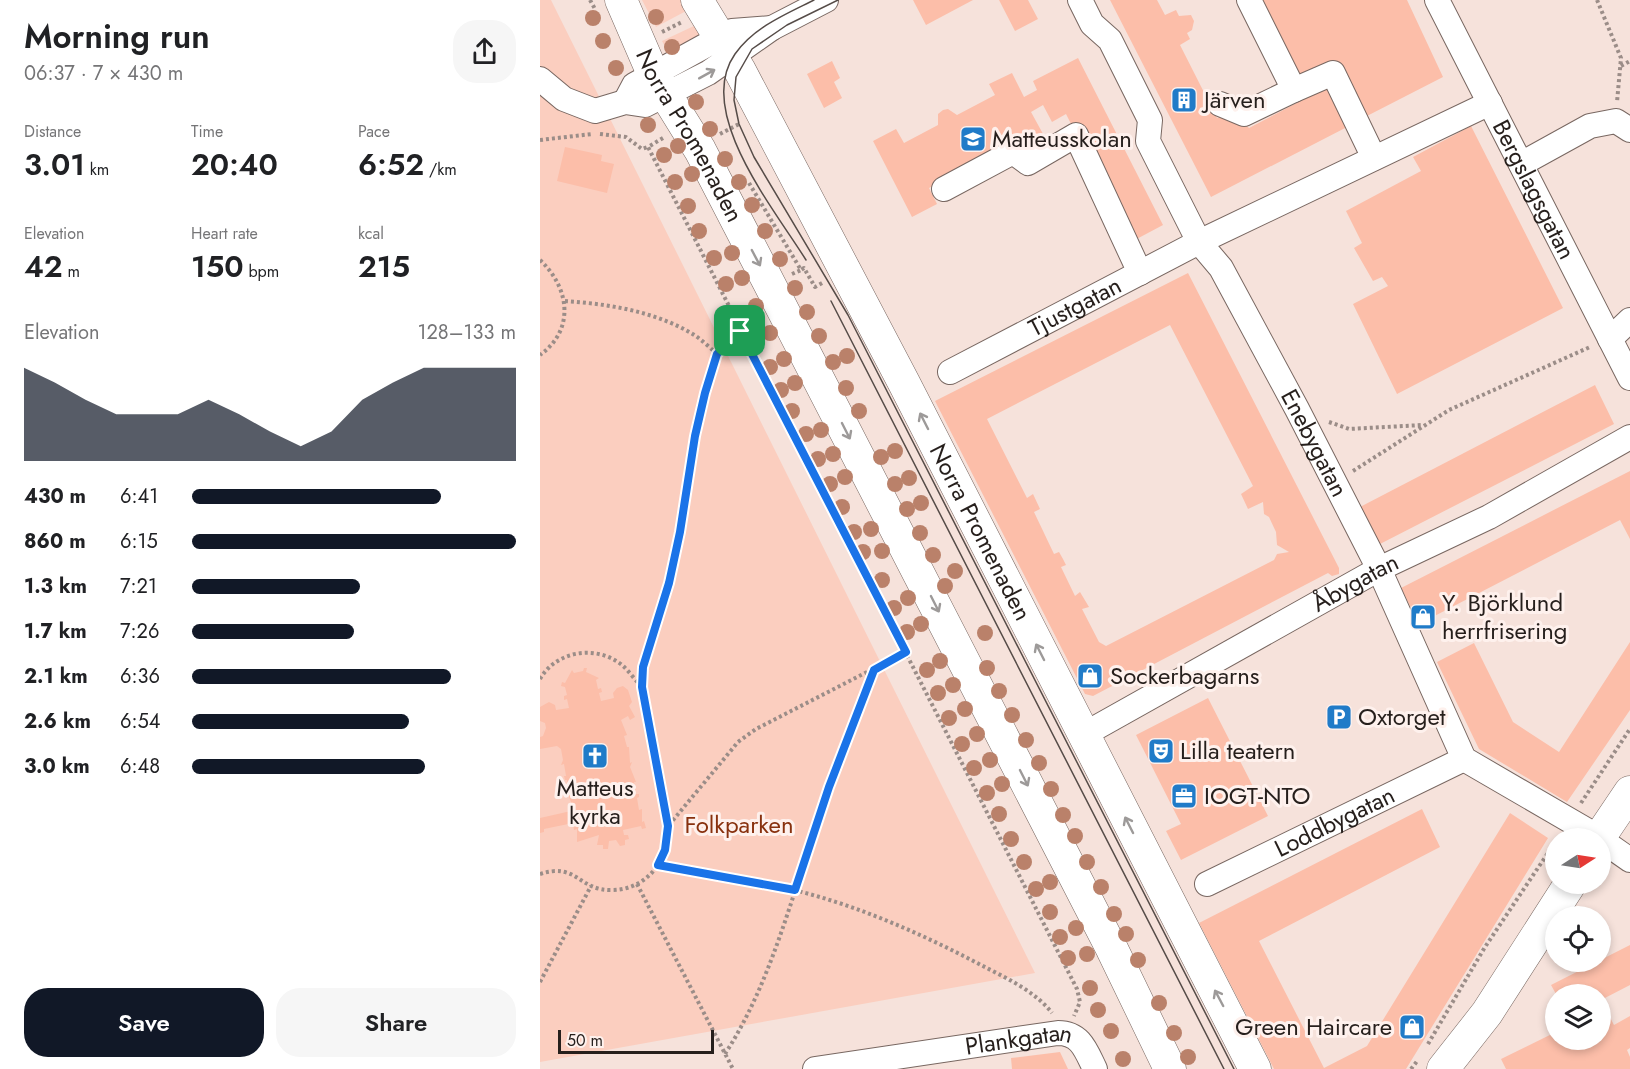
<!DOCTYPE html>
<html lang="en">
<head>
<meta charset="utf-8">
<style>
  :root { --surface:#fff; --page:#f6f6f6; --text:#202124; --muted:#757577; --accent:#111827 }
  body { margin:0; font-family:Jost,sans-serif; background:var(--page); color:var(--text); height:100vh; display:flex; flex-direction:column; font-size:22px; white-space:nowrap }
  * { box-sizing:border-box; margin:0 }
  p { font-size:20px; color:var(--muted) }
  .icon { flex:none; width:33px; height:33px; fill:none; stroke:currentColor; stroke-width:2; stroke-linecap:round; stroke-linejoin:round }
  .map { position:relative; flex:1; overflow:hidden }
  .drawer { display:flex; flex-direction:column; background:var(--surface); width:540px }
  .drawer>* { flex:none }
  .needle { width:39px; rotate:78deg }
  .controls { position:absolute; left:1005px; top:828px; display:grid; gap:12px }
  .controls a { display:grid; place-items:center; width:66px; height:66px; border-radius:50%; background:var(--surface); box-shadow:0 3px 9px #0003; font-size:30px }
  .scale { position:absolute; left:18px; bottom:15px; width:156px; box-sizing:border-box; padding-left:6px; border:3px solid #261f1c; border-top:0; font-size:16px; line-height:21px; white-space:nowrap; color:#261f1c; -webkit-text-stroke:4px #fef1ed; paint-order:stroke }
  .pin { position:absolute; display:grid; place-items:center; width:51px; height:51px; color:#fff; margin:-26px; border-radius:12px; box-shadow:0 3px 9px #0006 }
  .round { display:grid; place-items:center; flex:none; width:63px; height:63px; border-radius:24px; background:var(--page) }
  .headline { display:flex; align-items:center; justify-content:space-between; height:102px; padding:0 24px }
  h1 { font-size:33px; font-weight:600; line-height:45px }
  .metrics { display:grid; grid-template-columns:repeat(3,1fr); gap:9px; height:102px; padding:6px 24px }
  .metrics div { display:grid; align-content:center }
  .metrics b { font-size:30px; font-weight:600 }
  .metrics small { font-size:16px; font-weight:400 }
  .metrics p { font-size:16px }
  .chart { height:168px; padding:12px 24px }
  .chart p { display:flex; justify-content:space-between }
  .chart svg { width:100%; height:108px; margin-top:6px; fill:var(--accent); opacity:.7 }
  .primary-button { display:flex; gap:12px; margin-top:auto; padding:12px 24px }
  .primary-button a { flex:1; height:69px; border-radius:24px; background:var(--accent); color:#fff; font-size:24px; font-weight:600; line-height:69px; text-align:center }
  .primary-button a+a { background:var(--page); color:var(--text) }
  ul { padding:0 24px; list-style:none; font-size:20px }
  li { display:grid; grid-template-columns:96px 72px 1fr; align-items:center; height:45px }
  li i { height:15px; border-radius:8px; background:var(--accent) }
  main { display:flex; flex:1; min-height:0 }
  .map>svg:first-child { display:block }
  .green { fill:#fbcebf }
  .building { fill:#fcbea9; fill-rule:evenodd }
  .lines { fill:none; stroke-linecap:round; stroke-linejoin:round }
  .minor-casing { stroke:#786761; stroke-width:26 }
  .major-casing { stroke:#786761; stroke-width:33 }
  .path { stroke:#9b8d88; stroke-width:4; stroke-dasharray:3 3; stroke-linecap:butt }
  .minor { stroke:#fff; stroke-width:24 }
  .major { stroke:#fff; stroke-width:32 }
  .tram { stroke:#564c48; stroke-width:1.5 }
  .tree { fill:#ba816a }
  .oneway { stroke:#9d9a99 }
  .route-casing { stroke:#fff; stroke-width:12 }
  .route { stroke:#1a73e8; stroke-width:8 }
  .labels { text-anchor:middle; stroke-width:6; stroke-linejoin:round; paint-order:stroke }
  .poi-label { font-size:24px; fill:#261f1c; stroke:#fef1ed; text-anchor:start }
  .street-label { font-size:24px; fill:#261f1c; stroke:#fef1ed }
  .park-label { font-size:24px; fill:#88310e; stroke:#fef1ed }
</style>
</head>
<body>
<main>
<section class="drawer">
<div class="headline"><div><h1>Morning run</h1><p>06:37 · 7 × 430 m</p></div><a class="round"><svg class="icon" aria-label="share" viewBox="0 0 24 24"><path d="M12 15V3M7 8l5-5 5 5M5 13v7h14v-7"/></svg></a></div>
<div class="metrics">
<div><p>Distance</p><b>3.01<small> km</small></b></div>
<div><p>Time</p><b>20:40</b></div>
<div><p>Pace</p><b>6:52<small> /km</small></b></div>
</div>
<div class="metrics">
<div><p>Elevation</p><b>42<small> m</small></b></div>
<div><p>Heart rate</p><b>150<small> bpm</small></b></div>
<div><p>kcal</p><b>215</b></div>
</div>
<div class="chart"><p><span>Elevation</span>128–133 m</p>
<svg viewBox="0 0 160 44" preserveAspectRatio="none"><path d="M0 44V6L10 12L20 19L30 25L40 25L50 25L60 19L70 25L80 32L90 38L100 32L110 19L120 12L130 6L140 6L150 6L160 6V44z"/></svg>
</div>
<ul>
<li><b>430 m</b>6:41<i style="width:77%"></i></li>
<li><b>860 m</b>6:15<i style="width:100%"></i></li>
<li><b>1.3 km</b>7:21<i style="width:52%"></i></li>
<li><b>1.7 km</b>7:26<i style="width:50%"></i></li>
<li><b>2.1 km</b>6:36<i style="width:80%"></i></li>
<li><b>2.6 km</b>6:54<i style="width:67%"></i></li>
<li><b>3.0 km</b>6:48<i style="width:72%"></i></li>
</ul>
<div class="primary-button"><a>Save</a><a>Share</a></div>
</section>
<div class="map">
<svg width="1090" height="1069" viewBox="0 0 1090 1069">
  <rect width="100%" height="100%" fill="#f6e2db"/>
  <path class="green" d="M0 0H11L495 973 0 1062Z
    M102 0H143L148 10 116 27Z
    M156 25 161 36 129 54 122 41Z"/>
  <path class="building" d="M373 0H433L386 25Z
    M459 0H488L498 19 475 31Z
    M570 0H617L625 15 636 10 639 16 651 15 654 21 652 30 647 33 650 39 640 45 677 118 688 114 702 121 709 128 791 85 809 126 671 197Z
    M717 0H867L903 77 825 117 798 61 757 78Z
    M538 58 623 225 591 242 526 114 512 122 503 105 491 112 508 143 485 155 478 142 389 188 397 204 372 217 333 141 356 129 364 143 398 125V114L403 110 408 109 417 115 455 95 449 84 472 73 484 97 497 90 493 81Z
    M292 61 300 78 294 82 302 98 284 108 267 74Z
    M931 126 1023 308 857 394 813 304 848 286 842 277 833 281 814 248 822 243 806 211 881 171 873 157Z
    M25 147 62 155 61 161 74 164 67 193 17 181Z
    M648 273 799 568V574L792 576 788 573 553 696 545 694 395 401ZM630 325 713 486 701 494 708 509 723 502 724 514 729 517 736 532 737 545 749 552 737 554 734 560 566 646 559 642 542 609 549 607 540 592 535 596 521 567 526 565 523 559 519 552 514 554 494 512 500 509 493 494 487 498 447 419Z
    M1055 385 1074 424 840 544 820 507Z
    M1090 471V539L1080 520 879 624 861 588Z
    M1090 642V710L1027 802 939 749 897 662 934 643 973 722 1019 752Z
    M44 668H47L46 672 59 678 56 680 58 689 61 688 62 692 59 693 61 701 74 698 73 693 77 688 83 686 88 690 92 702 89 706 95 717 90 720 88 716 81 720 87 735 84 736 87 747H89L90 763 92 762 90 767 96 782H94L96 794H99V797L97 798 99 810 102 809V822L104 821 106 828 102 829 101 826 83 830 84 835H88L89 839 85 840V845L80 846 76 840 69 841 68 849H63V845H57L59 835 37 842V829L34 830 33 823 4 829V832L0 833V818L31 811 30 808 33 807 27 792H29L27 780H25L24 776H26L24 764 21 765 23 760 21 749 17 746 0 749V737L3 736 6 728 5 723 0 721V707L9 702 15 705 16 710 29 708 27 699 24 700V696L27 695 25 687 21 686 22 682 25 683 32 670 34 673 43 671Z
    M668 698 728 816 641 860 626 831 641 824 596 735Z
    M882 809 900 847 719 941 784 1068 827 1046 970 813 1008 838 866 1069H734L659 923Z
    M1090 945V985L1061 1000 1074 1025 1090 1016V1048L1087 1050 1090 1057V1069H966L961 1059 1016 1032V1040H1060V994H1016L1011 985Z
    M520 1052 528 1069H472L471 1058Z"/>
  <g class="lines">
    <defs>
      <g id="minor">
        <path id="s1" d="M540 0 552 24 570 40 610 120 608 141 659 242 681 268 757 409 839 569 924 759 1060 838"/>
        <path d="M709 0 754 90 793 73 834 158"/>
        <path id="s2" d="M897 0 1090 378"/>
        <path d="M0 79 24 99 55 111 85 102 105 105 168 73 232 28 286 0"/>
        <path d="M85 102 94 85 192 31 232 28"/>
        <path d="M680 104 704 114 754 90"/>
        <path d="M981 164 1050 126 1076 121 1090 130"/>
        <path d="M404 189 473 152 488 163 536 135 600 273"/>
        <path d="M1070 339 1090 320"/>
        <path id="s3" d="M410 372 659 242 950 103"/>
        <path id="s4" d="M543 735 839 569 949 517 1090 437"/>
        <path d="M1060 839 1090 860"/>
        <path id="s5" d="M667 884 924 759"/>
        <path id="s6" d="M275 1069 518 1033C541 1033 546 1051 555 1069"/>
      </g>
      <g id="major">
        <path id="s7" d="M81 0 113 74 160 150 230 285 572 949 630 1069"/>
        <path id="s8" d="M157 0 199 69 364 383 715 1069"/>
        <path d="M1059 838 1090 792"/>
        <path d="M903 1069 947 1013 1030 884"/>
      </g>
    </defs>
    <use href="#minor" class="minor-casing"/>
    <use href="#major" class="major-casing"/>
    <path class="path" d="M50 0 55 9
      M1057 0 1081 58 1077 102
      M122 32 142 22
      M1081 66 1090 61
      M60 134 86 137 102 149 108 147
      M180 134 199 124
      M123 138 108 147 537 989 540 1002 534 1016
      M0 140 52 134
      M209 183 261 270 264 268 275 287 284 282
      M0 260C29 287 36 329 0 355
      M252 274 261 270
      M25 301C68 304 113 311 151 333 160 338 169 347 177 354
      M789 422 809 429 882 425
      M813 471 909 410 1050 347
      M0 679C16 651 56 644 82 665 89 671 95 680 101 686
      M1041 803 1090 729
      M129 825 198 742 216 729 366 652
      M118 865C163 873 209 879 254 890 319 906 382 934 441 965 466 978 495 991 512 1013
      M0 874C38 862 38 891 72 890 103 890 126 865 128 835 130 817 124 798 120 781 114 750 108 718 102 687L103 667 129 583 140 532 155 436 177 354 200 331 221 321
      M97 884 193 1069
      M0 982 51 886
      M888 1044 945 947 1016 841
      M185 1054C225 992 245 921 268 851 288 790 310 730 334 670
      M871 1069 878 1060"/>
    <use href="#minor" class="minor"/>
    <use href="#major" class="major"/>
    <path class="tram" d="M298 0 247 25 212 49 196 77 194 100 199 124 214 157 308 315 694 1069
      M266 260C235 210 154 112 195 54 214 27 246 14 274 0
      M291 301 684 1069"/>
  </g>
  <g class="tree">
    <circle cx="116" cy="17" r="8"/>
    <circle cx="53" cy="18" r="8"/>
    <circle cx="63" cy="41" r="8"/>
    <circle cx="132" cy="47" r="8"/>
    <circle cx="76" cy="68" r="8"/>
    <circle cx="156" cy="102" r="8"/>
    <circle cx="108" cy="125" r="8"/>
    <circle cx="170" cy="129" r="8"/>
    <circle cx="138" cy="146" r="8"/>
    <circle cx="124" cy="155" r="8"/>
    <circle cx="185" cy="159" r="8"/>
    <circle cx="152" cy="174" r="8"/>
    <circle cx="135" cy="182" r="8"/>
    <circle cx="199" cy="182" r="8"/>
    <circle cx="212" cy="205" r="8"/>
    <circle cx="148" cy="206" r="8"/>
    <circle cx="159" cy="231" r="8"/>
    <circle cx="225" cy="231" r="8"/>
    <circle cx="192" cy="253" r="8"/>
    <circle cx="174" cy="258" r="8"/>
    <circle cx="240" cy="259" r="8"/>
    <circle cx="202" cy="278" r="8"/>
    <circle cx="186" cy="284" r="8"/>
    <circle cx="255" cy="288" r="8"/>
    <circle cx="216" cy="306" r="8"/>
    <circle cx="267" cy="312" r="8"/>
    <circle cx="203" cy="314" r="8"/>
    <circle cx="230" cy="333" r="8"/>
    <circle cx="279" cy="336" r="8"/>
    <circle cx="216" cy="340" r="8"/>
    <circle cx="307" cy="356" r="8"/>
    <circle cx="244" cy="359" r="8"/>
    <circle cx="293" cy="362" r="8"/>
    <circle cx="230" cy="367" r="8"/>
    <circle cx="255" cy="383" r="8"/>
    <circle cx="306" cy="388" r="8"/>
    <circle cx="241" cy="390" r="8"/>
    <circle cx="252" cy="411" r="8"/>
    <circle cx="319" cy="411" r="8"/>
    <circle cx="281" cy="430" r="8"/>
    <circle cx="266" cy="434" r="8"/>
    <circle cx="355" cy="451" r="8"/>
    <circle cx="293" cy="454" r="8"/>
    <circle cx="341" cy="457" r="8"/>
    <circle cx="278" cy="459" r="8"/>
    <circle cx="305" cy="477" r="8"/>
    <circle cx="369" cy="478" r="8"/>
    <circle cx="290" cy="484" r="8"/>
    <circle cx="355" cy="484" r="8"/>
    <circle cx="381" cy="503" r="8"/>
    <circle cx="302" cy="507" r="8"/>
    <circle cx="367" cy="509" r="8"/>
    <circle cx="331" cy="529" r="8"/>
    <circle cx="314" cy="532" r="8"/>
    <circle cx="380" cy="533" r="8"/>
    <circle cx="342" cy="551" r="8"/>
    <circle cx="323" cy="552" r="8"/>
    <circle cx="393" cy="555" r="8"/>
    <circle cx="415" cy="571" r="8"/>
    <circle cx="342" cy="580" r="8"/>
    <circle cx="405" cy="586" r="8"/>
    <circle cx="368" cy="598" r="8"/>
    <circle cx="354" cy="608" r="8"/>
    <circle cx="381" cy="624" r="8"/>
    <circle cx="367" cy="632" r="8"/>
    <circle cx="445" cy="633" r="8"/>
    <circle cx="400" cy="661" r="8"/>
    <circle cx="447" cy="668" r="8"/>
    <circle cx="387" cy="670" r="8"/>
    <circle cx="413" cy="685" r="8"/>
    <circle cx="459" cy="691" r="8"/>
    <circle cx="398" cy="693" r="8"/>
    <circle cx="425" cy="709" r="8"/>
    <circle cx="472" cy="715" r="8"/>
    <circle cx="409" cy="718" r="8"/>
    <circle cx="437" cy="734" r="8"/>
    <circle cx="486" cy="740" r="8"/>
    <circle cx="422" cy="744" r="8"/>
    <circle cx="450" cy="760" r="8"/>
    <circle cx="499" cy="763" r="8"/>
    <circle cx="434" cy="768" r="8"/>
    <circle cx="462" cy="784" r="8"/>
    <circle cx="511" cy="789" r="8"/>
    <circle cx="447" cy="793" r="8"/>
    <circle cx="459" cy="814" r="8"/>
    <circle cx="523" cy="815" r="8"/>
    <circle cx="535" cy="836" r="8"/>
    <circle cx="471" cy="839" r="8"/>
    <circle cx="484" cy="862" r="8"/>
    <circle cx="547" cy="862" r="8"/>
    <circle cx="510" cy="882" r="8"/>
    <circle cx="561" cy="887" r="8"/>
    <circle cx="496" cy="889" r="8"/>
    <circle cx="510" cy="912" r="8"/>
    <circle cx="574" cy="914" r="8"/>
    <circle cx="536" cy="928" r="8"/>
    <circle cx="586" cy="934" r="8"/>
    <circle cx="520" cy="937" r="8"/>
    <circle cx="547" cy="954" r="8"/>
    <circle cx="528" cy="958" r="8"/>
    <circle cx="598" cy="960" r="8"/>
    <circle cx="550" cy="988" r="8"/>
    <circle cx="619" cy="1003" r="8"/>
    <circle cx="558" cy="1010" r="8"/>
    <circle cx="571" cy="1031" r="8"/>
    <circle cx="634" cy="1033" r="8"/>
    <circle cx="648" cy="1057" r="8"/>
    <circle cx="583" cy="1059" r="8"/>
  </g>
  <defs><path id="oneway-shaft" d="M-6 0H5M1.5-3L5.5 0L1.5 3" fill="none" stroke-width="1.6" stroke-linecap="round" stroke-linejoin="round" transform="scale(1.5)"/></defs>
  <g class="oneway">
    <use href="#oneway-shaft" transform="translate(167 74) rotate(-29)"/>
    <use href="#oneway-shaft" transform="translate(216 258) rotate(62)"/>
    <use href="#oneway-shaft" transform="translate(384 421) rotate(-117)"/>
    <use href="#oneway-shaft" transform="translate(306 431) rotate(63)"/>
    <use href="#oneway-shaft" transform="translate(395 604) rotate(63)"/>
    <use href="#oneway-shaft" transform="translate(500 652) rotate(-117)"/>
    <use href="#oneway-shaft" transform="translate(484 778) rotate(63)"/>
    <use href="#oneway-shaft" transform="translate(589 825) rotate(-117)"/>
    <use href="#oneway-shaft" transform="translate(679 998) rotate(-118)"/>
  </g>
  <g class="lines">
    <defs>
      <path id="route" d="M200 331 366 652 334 670 289 787 255 890 118 865 125 850 128 826 102 687 103 667 129 583 140 532 155 436 165 393 177 354Z"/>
    </defs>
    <use href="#route" class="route-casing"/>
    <use href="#route" class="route"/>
  </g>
  <defs>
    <symbol id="building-square" viewBox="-11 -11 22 22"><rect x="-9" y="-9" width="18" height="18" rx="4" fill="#207bc8" stroke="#fef1ed"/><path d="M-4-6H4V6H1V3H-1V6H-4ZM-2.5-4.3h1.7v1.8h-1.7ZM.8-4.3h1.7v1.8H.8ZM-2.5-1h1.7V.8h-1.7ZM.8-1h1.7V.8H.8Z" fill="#fff"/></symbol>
    <symbol id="school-square" viewBox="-11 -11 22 22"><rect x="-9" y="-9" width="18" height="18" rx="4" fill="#207bc8" stroke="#fef1ed"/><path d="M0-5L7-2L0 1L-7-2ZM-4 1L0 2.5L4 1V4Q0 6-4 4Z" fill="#fff"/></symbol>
    <symbol id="shop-square" viewBox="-11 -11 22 22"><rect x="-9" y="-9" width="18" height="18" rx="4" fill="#207bc8" stroke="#fef1ed"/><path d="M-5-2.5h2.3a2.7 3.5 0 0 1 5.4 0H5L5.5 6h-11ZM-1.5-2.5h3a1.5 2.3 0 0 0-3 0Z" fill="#fff"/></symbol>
    <symbol id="parking-square" viewBox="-11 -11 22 22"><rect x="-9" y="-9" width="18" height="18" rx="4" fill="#207bc8" stroke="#fef1ed"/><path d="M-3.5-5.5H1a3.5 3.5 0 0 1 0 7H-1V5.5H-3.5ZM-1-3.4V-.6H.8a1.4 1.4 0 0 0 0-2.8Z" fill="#fff"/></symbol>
    <symbol id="theatre-square" viewBox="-11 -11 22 22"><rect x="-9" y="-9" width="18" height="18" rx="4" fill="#207bc8" stroke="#fef1ed"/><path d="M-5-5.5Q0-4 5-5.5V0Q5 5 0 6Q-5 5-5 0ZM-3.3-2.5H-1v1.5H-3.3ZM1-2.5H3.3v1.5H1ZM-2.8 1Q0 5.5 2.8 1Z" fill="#fff"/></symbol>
    <symbol id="church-square" viewBox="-11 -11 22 22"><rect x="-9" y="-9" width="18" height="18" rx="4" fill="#207bc8" stroke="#fef1ed"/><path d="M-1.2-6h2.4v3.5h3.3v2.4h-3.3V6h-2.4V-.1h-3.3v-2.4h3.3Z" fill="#fff"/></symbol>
    <symbol id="office-square" viewBox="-11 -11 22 22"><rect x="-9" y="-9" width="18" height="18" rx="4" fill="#207bc8" stroke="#fef1ed"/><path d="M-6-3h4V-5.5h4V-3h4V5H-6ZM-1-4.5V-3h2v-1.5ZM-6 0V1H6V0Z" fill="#fff"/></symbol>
  </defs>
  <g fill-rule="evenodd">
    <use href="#building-square" x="629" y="85" width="30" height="30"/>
    <use href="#school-square" x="418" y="124" width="30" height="30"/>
    <use href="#shop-square" x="868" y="602" width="30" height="30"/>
    <use href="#shop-square" x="535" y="661" width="30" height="30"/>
    <use href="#parking-square" x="784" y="702" width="30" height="30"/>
    <use href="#theatre-square" x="606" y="736" width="30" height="30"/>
    <use href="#church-square" x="40" y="741" width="30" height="30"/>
    <use href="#office-square" x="629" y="781" width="30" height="30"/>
    <use href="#shop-square" x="857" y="1012" width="30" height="30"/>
  </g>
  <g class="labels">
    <g class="poi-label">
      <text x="664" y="108">Järven</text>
      <text x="452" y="147">Matteusskolan</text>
      <text x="902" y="611">Y. Björklund<tspan x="902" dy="28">herrfrisering</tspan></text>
      <text x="570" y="684">Sockerbagarns</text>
      <text x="818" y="725">Oxtorget</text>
      <text x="640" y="759">Lilla teatern</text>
      <text x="55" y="796" text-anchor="middle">Matteus<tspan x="55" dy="28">kyrka</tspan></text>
      <text x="664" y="804">IOGT-NTO</text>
      <text x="852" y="1035" text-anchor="end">Green Haircare</text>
    </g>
    <g class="street-label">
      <text dy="8" stroke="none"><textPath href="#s7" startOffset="152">Norra Promenaden</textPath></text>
      <text dy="8" stroke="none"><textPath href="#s2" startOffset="213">Bergslagsgatan</textPath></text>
      <text dy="8" stroke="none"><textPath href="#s3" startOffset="141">Tjustgatan</textPath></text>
      <text dy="8" stroke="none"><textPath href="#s1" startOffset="507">Enebygatan</textPath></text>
      <text dy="8" stroke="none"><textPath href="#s8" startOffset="603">Norra Promenaden</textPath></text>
      <text dy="8" stroke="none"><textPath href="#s4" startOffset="312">Åbygatan</textPath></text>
      <text dy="8" stroke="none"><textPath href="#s5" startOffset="142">Loddbygatan</textPath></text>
      <text dy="8" stroke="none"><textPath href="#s6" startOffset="206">Plankgatan</textPath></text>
    </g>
    <g class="park-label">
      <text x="199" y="833">Folkparken</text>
    </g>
  </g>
</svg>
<div class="controls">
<a><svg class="needle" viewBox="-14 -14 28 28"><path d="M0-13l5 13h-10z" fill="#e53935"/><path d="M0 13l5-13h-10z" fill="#757577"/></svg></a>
<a><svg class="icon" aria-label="locate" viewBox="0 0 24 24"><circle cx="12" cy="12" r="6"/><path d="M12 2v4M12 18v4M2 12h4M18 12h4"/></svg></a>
<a><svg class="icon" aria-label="layers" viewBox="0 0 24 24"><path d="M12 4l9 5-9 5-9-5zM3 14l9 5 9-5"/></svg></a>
</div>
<div class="scale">50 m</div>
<div class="pin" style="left:200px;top:331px;background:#1e9e55"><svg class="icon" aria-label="arrive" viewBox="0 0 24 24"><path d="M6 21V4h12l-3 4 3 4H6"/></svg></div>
</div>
</main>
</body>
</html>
